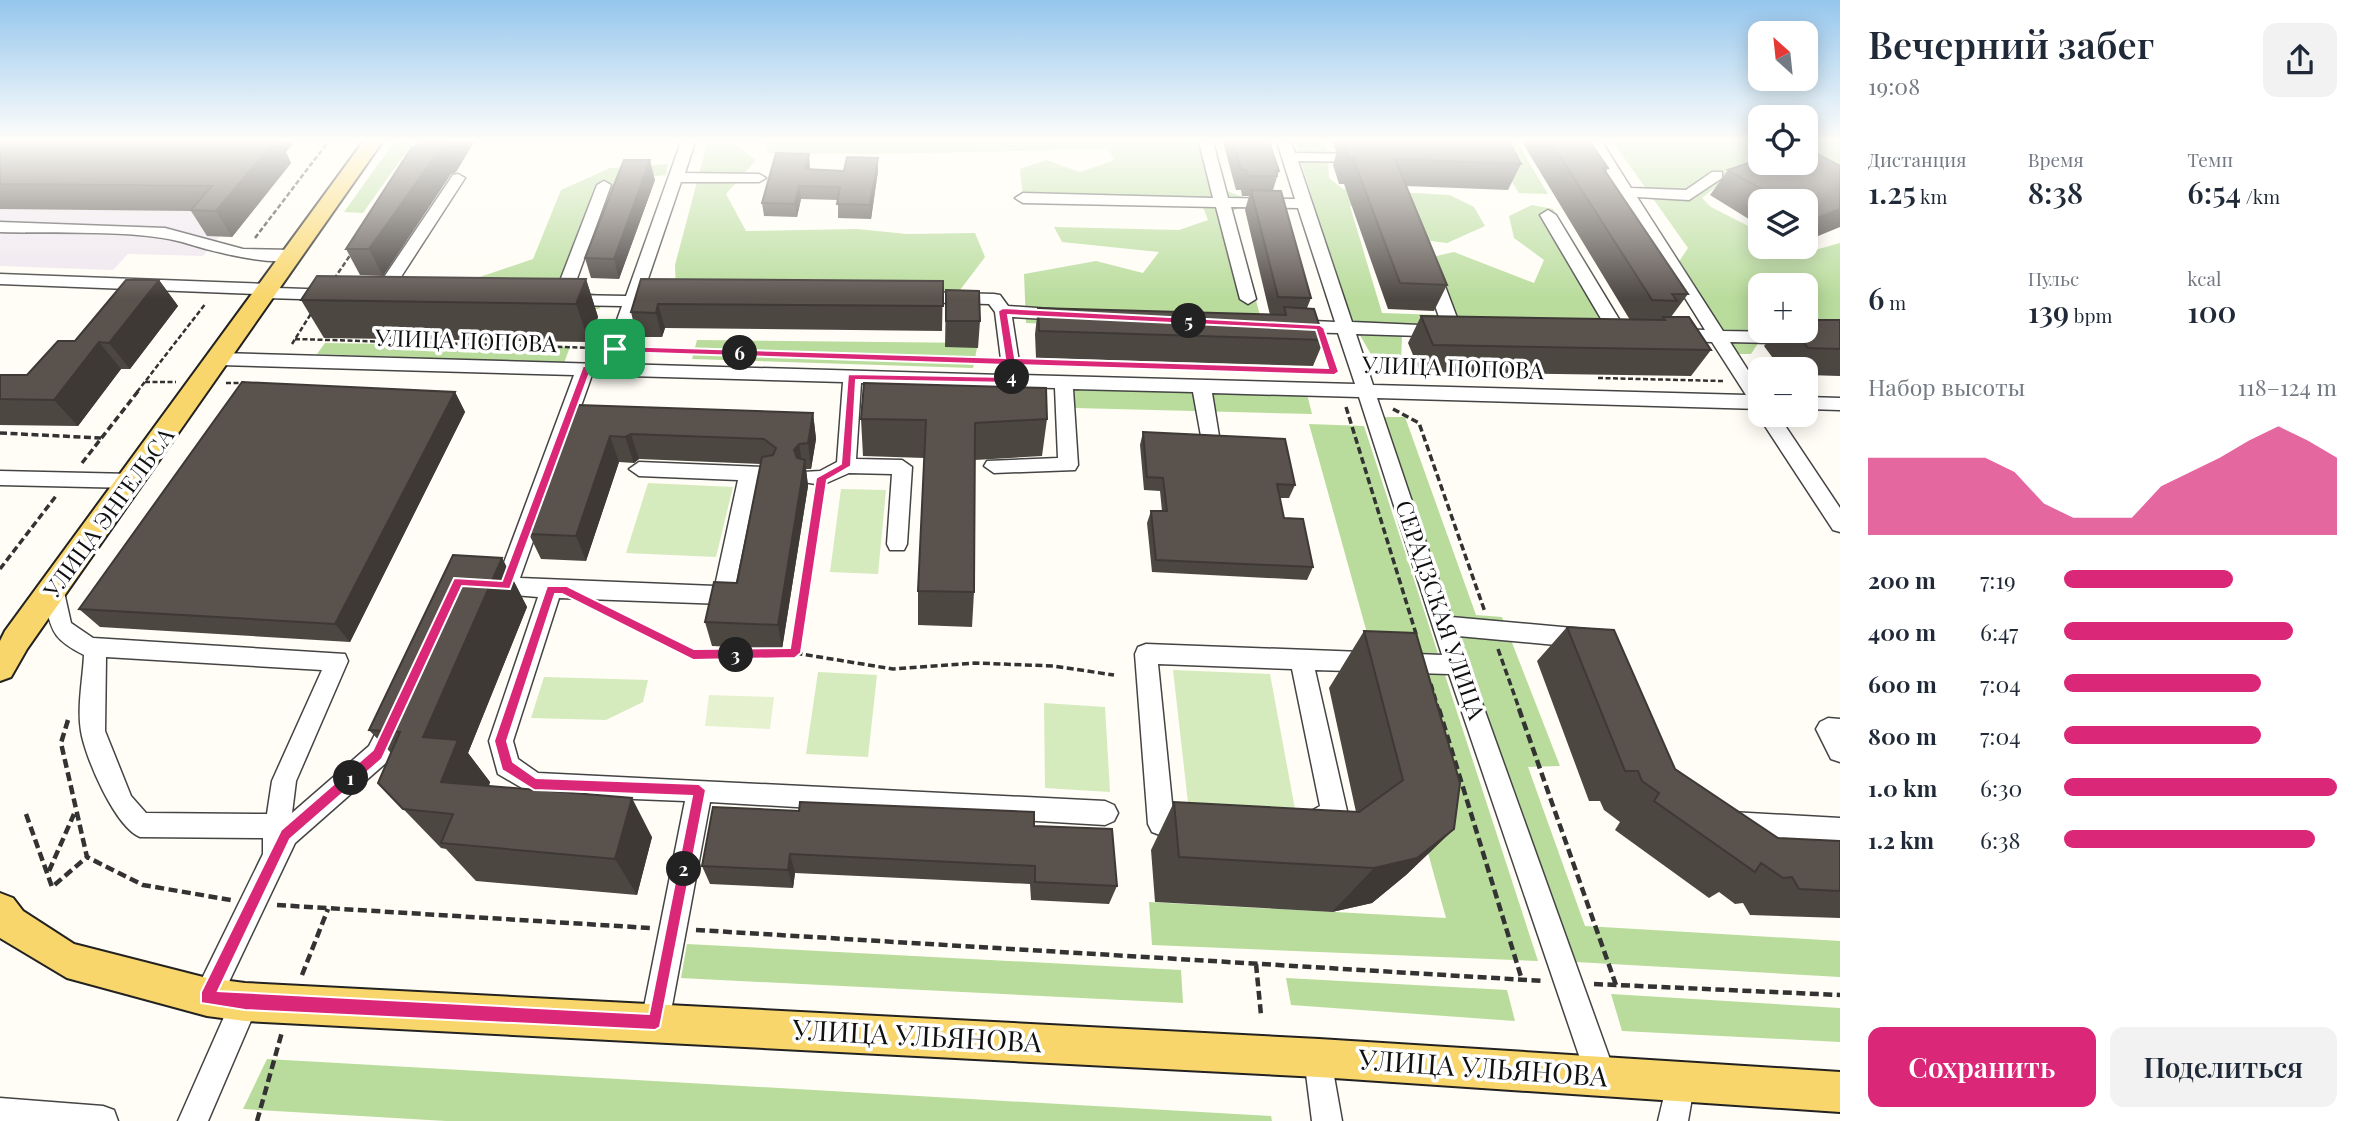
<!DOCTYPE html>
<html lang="ru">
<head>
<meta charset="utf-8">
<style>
  :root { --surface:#fff; --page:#f2f2f3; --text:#1f2937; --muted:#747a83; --accent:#db2777 }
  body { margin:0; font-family:"Playfair Display",serif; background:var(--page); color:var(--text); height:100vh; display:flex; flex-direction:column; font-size:26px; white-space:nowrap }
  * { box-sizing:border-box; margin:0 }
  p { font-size:23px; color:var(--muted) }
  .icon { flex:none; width:38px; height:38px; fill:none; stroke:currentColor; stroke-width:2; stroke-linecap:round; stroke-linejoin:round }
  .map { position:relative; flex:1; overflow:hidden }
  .drawer { display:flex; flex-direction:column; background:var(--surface); width:525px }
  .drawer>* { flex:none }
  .needle { width:46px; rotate:333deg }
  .fabs { position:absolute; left:1748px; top:21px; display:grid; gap:14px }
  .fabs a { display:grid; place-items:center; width:70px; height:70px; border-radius:14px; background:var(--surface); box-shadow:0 4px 18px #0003; font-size:35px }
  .pin { position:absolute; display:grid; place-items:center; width:60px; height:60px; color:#fff; margin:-30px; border-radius:14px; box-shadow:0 4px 10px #0006 }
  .km { position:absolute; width:35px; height:35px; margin:-18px; border-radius:50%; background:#222; color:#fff; font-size:19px; line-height:35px; text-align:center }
  .round { display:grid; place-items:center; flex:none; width:74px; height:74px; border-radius:14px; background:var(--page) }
  .headline { display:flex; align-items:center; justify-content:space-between; height:119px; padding:0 28px }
  h1 { font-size:38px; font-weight:600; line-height:52px }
  .figures { display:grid; grid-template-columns:repeat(3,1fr); gap:10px; height:119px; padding:7px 28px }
  .figures div { display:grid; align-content:center }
  .figures b { font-size:30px; font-weight:600 }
  .figures small { font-size:19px; font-weight:400 }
  .figures p { font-size:19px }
  .chart { height:196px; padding:14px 28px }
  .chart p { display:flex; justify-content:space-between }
  .chart svg { width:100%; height:126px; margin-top:7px; fill:var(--accent); opacity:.7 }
  .primary-button { display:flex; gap:14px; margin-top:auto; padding:14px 28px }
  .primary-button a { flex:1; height:80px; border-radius:14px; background:var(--accent); color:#fff; font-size:28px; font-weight:600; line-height:80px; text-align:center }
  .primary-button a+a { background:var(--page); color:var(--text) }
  ul { padding:0 28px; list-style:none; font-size:23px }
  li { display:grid; grid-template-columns:112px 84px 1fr; align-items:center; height:52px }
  li i { height:18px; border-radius:9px; background:var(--accent) }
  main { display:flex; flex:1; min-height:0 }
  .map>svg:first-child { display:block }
  .industrial { fill:#eee6ef }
  .green { fill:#d5ebbd }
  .forest { fill:#b9dc9c; fill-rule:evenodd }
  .pitch { fill:#e6f2cf }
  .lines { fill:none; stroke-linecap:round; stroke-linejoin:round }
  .minor-casing { stroke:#444; stroke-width:3 }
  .major-casing { stroke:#222; stroke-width:4 }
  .path-far2 { stroke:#333; stroke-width:2.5; stroke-dasharray:5 2.5; stroke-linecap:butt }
  .path-far1 { stroke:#333; stroke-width:3.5; stroke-dasharray:7 3.5; stroke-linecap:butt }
  .path { stroke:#333; stroke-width:4.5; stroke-dasharray:9 4.5; stroke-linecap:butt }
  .minor { fill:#fff; fill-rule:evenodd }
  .major { fill:#f9d66b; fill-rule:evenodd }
  .wall { fill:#4d4742 }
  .shaded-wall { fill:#3f3936 }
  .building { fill:#5a524d; stroke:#3f3936; stroke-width:2 }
  .route { fill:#db2777; stroke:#fff; stroke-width:2; fill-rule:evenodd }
  .labels { text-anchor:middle; stroke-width:7; stroke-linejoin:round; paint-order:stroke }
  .street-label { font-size:23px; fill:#111; stroke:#fff }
  .near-street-label { font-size:28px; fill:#111; stroke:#fff }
</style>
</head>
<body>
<main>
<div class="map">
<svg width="1840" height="1121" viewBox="0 0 1840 1121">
  <rect width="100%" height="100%" fill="#fffdf5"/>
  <path class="industrial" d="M0 142 291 163 232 237 220 236 203 256 128 254 113 270 0 266Z"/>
  <path class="green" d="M648 483 733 487 716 557 626 553Z
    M841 489 886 490 878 574 830 572Z
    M1173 670 1270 674 1295 809 1188 803Z
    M818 672 877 675 868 757 806 754Z
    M544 677 648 680 643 702 606 720 531 718Z
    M1044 703 1105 707 1110 792 1045 788Z"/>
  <path class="forest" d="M394 142H413L363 213 344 212Z
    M765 142H1212L1224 190 1251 200 1232 212 1261 319 1285 334 1026 323 1024 274 1096 261 1143 273 1159 252 1062 242 1054 227 1179 230 1208 220 1202 205 1023 198 1020 169 1046 160 1080 172 1115 160 1108 149 875 154 769 153Z
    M1295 142H1325L1328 151 1373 155 1375 142H1517L1548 194 1519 193 1499 162 1328 159 1329 178 1343 189 1450 195 1474 207 1485 226 1447 243 1415 239 1396 205 1350 206 1382 313 1440 315 1423 259 1454 252 1534 283 1544 260 1514 238 1509 216 1532 205 1553 209 1622 323 1685 338 1402 336 1401 362 1376 363 1346 311Z
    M1613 142H1760V163L1728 177 1702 198 1711 207 1760 232V247H1790L1804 253 1840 243V336L1764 334 1751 354H1733L1678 263 1688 248ZM1760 285H1806V331H1760Z
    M1806 142H1840V192L1806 163Z
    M707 144H735L756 160 726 194 746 231 857 229 907 234 975 233 985 257 954 298 676 296 675 265Z
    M668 164 666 175 618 180 565 270 568 289 608 296 599 309 330 308 459 284 533 259 561 190 610 168Z
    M697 340 978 343 973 368 692 359Z
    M325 343 570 347 564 363 317 354Z
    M1074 390 1307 394 1312 414 1075 408Z
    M1380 417H1405L1476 615 1502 617 1560 766 1528 767 1585 926 1840 941V977L1576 962Z
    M1309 424 1364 426 1538 961 1152 945 1149 902 1446 918Z
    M687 944 1181 970 1183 1003 681 978Z
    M1286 978 1507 990 1515 1021 1291 1005Z
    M1611 994 1840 1008V1042L1622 1031Z
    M267 1059 1271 1116 1272 1121H446L243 1109Z"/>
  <path class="pitch" d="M709 695 774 697 770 729 705 726Z"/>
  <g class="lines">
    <defs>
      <path id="minor" d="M681 142H695L685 173 759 174 766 178 759 182H681L619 364 1003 375 995 312 989 304 915 302 907 297 915 292 994 294 1000 295 1008 306 1064 310 1072 315 1064 320 1012 317 1021 375 1355 384 1338 333 1292 332 1283 326 1292 320 1335 322 1298 208 1231 207 1256 299 1248 304 1240 299 1216 207 1023 203 1015 198 1023 193 1213 198 1199 142H1213L1228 198 1295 199 1277 142H1291L1295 153 1363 154 1370 158 1363 162 1298 161 1352 322 1442 326 1423 270 1431 265 1439 270 1462 331 1453 337 1356 334 1373 385 1746 395 1712 342 1674 341 1665 335 1674 329 1705 330 1588 142H1602L1631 188 1686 190 1712 172H1722V178L1689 200 1637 197 1723 331 1840 333V345L1730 342 1760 389V409L1377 398 1451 617 1584 629 1592 631 1597 642 1594 649 1586 651 1577 647 1458 636 1616 1076 1611 1086 1601 1091 1591 1086 1586 1076 1449 674 1315 670 1347 811 1343 819 1310 838 1301 835 1297 826 1301 817 1320 806 1292 669 1158 664 1173 813 1198 817 1202 826 1198 835C1184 840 1166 838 1152 832L1148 824 1135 654 1138 647 1146 644 1442 655 1359 397 1212 393 1219 436 1210 443 1201 436 1193 392 1073 389 1078 465 1075 470 994 473 984 466 987 461 1058 458 1055 388 861 383 856 459 902 460 912 467 907 544 904 550H890L887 544 892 474 849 473 822 485 803 482 800 477 803 472 820 471 837 462 843 382 592 375 520 578 715 586 738 480 639 476 629 469 639 462 763 467 773 474 770 479 757 481 732 601 724 604 559 598 513 741 518 759 538 773 1105 801 1114 805 1118 813 1114 821 1105 825 710 802 669 1022 665 1032 655 1036 645 1032 641 1022 685 801 534 795 498 774 489 741 538 597 488 593 480 590 477 584 480 578 499 576 574 375 220 365 211 359 220 353 601 364 622 306 566 305 553 299 597 185 604 181 611 185 571 295 626 296Z
        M458 174 465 178 386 300H374V292L453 175Z
        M1548 210 1556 215 1628 334 1625 338 1619 340 1610 334 1540 215Z
        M0 222 165 228 243 249 293 250 301 255C285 272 204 249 182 242 133 229 53 234 0 232Z
        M0 274 269 284 277 288 334 290 342 295 334 300 266 298 258 294 0 284Z
        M1806 397 1840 398V410L1806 409Z
        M1760 412V415H1778L1840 508V532L1833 530 1761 420 1759 415Z
        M0 471 132 474 142 481 132 488 0 485Z
        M54 580 62 583 71 623 93 638 345 654 348 661 296 781 292 813 369 746 386 713 394 710 402 713 406 720 387 762 295 843 217 1007 207 1011 197 1007 193 997 263 854V838L140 837C115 827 85 757 81 731 77 707 83 678 84 655 57 641 51 634 46 604 44 596 43 590 46 583ZM106 657 322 670 272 781 267 814 146 813 131 796 105 731Z
        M1828 718 1840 719V762L1831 759 1816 729 1820 722Z
        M1731 812 1840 818V842L1731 836 1722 832 1718 824 1722 816Z
        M245 988 255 992 259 1002 208 1121H178L235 992Z
        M1319 1043 1329 1048 1342 1121H1312L1304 1058 1309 1048Z
        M1680 1066 1690 1071 1695 1081 1688 1121H1658L1670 1071Z
        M0 1098 103 1106 114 1110 118 1121H0Z"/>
      <path id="major" d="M363 142H382L27 649 11 677 0 681V641L5 631Z
        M0 893 13 898 23 911 74 944 207 978 245 983 1319 1039 1840 1072V1112L1319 1077 245 1021 207 1016 67 978 0 938Z"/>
    </defs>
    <use href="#minor" class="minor-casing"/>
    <use href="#major" class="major-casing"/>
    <path class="path-far2" d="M255 238 328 142
      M334 279 351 254
      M295 339 597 348
      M292 344 312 312
      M1325 344 1334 373
      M633 350 992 361
      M1028 362 1062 363
      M1598 378 1723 381
      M145 382H176
      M226 383H242
      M137 392 206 303"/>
    <path class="path-far1" d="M1346 407 1417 637
      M1393 409 1419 423 1485 612
      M0 433 101 438
      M82 463 139 390
      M0 569 56 496
      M606 611 693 654 795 653 893 669 975 663 1053 666 1114 675
      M1498 649 1520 711
      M795 653 819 496
      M1431 684 1439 711"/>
    <path class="path" d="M1439 709 1522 980
      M1519 709 1616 985
      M68 720 61 743 87 857 143 885 231 900
      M26 814 52 887 87 857
      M49 871 74 814
      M277 905 650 928
      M696 930 1544 981
      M1256 964 1261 1015
      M302 975 328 909
      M1594 984 1840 995
      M257 1121 282 1032"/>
    <use href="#minor" class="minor"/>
    <use href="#major" class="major"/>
  </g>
  <path class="wall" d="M0 142H294L286 152 291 163 232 237 207 236 191 211 0 209Z
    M419 142H474L456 172 451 174 383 276 360 275 346 249Z
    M1223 142H1269L1279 171 1273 190 1311 298 1307 308 1324 340 1313 366 1036 358 1035 334 1038 308 1270 315 1245 210 1249 196H1242L1241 190H1236Z
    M1333 142H1509L1521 164 1508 190 1406 186 1447 285 1434 311 1388 309 1344 184H1339L1333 165 1337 151H1336Z
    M1522 142H1590L1608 168 1606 172 1688 294 1671 317 1711 350 1691 376 1420 372 1408 343 1421 316 1630 320Z
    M1840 166 1806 241V201H1760V226L1710 195 1728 170Z
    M810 167 809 170 878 171 871 219 838 218V200L801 199 797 217 764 216 762 203Z
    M655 180 619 279 591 278 585 258Z
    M586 279 598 317 589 342 324 338 301 300Z
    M641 279 943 281 942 331 665 328 662 337H637L631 312Z
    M159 280 178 306 130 369H121L78 426 0 425V375H27Z
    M946 290 980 321 978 348 945 347Z
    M1840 320V376L1806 375V369H1781L1764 346 1777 331H1806Z
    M455 392 465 412 350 642 100 627 79 609Z
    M578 405 813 413 816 439 811 469H806L808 486 782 649 712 646 705 622 737 583 761 464 639 459 634 463 619 462 586 561 541 559 529 534Z
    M861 419H1047L1042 456 975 460 974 592 972 627 918 625V591L925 458 863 456Z
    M1143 432 1295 485 1289 498H1280L1284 518 1313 567 1307 580 1152 572 1147 523 1151 511H1162L1160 491 1144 490 1140 445Z
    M502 558 527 607 468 753 490 782 489 786 652 837 637 895 476 881 446 849 441 848 378 783 391 753 369 730Z
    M1567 627 1675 769 1778 838 1840 841V918L1750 915 1743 903 1735 904 1719 892 1709 898 1615 830 1620 822 1604 810 1600 801H1589L1537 661Z
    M1364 631 1454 829 1406 875 1372 903 1332 912 1155 902 1151 850 1174 802 1356 812 1329 688Z
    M713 807 1034 826 1117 886 1109 904 1031 900 1030 884 795 873 793 888 710 884 702 866Z"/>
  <path class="shaded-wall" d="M266 142H294L286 152 291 163 232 237 216 211Z
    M448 142H474L456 172 451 174 383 276 369 249 441 148Z
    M809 154 810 167 806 183 805 169Z
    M878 158V171L871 219 870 205Z
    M650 160 655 180 619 279 614 259Z
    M799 186 801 199 797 217 795 204Z
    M1840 209V227L1806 241V230L1815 219Z
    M586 279 598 317 589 342 576 304Z
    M159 280 178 306 130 369 109 343Z
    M658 304 665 328 662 337 656 313Z
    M99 342 121 369 78 426 54 400Z
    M455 392 465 412 350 642 335 624Z
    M813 413 816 439 811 469 808 443Z
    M631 434 639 459 634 463 625 437Z
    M610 436 619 462 586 561 576 536Z
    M799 444 803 469 794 450Z
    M805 460 808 486 782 649 778 625Z
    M502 558 527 607 468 753 490 782 475 822 441 782 423 737Z
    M632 798 652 837 637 895 615 859Z
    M1454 829 1406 875 1372 903 1332 912 1374 868Z
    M790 854 795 873 793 888 788 870Z"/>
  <path class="building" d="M0 142H274L216 211 191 210 212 186 0 184Z
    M419 142H448L446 146 441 148 369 249H346L412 147H416Z
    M1233 142H1269L1279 171H1276L1277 176H1248L1246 170H1241Z
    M1343 142H1509L1521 164 1395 159 1447 285 1400 283 1353 158H1348Z
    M1551 142H1590L1608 168H1603L1688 294H1672L1677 301 1652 300Z
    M1806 148 1840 166V209L1815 219 1806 214V201H1783L1728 170 1760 159V163H1806Z
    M776 153 809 154 805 169 844 171 847 157 878 158 870 205 837 204 840 187 799 186 795 204 762 203Z
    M624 160H650L614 259 585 258Z
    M1251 190 1281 191 1311 298 1278 297Z
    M317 276 586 279 576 304 301 300Z
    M641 279 943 281V306L658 304 656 313 631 312Z
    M126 280H159L109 343 99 342 54 400 0 399V375H27L58 341H75Z
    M946 290 979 291 980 321H946Z
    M1284 307 1314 309 1324 340 1039 331 1038 308 1286 315Z
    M1421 316 1665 320 1663 317H1689L1711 350 1433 345Z
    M1806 320H1840V349L1808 348 1795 331H1806Z
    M242 382 455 392 335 624 79 609Z
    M864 383 1046 388 1047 419 975 423 974 592 918 591 926 420 861 419Z
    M578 405 813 413 808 443 799 444 794 450 797 458 805 460 778 625 705 622 714 582 737 583 762 457 773 455 776 448 764 439 631 434 625 437 610 436 576 536 529 534Z
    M1143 432 1285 439 1295 485 1277 484 1284 518 1303 519 1313 567 1156 560 1151 511H1167L1163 478 1147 477Z
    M453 555 502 558 423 737 458 740 441 782 632 798 615 859 441 843 453 814 403 809 378 783 400 732 369 730Z
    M1567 627 1614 630 1675 769 1778 838 1840 841V891L1799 889 1792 877 1783 878 1761 863 1755 872 1654 801 1659 793 1642 781 1638 771H1625Z
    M1364 631 1416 633 1460 783 1454 829 1417 858 1374 868 1179 857 1174 802 1359 812 1403 780Z
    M800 802 1034 812V826L1112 829 1117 886 1035 882V866L790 854 788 870 702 866 713 807 799 811Z"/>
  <linearGradient id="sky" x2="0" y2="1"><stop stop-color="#95c6ee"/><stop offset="0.47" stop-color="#fffefa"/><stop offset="1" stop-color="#fffefa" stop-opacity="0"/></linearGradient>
  <rect width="1840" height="299" fill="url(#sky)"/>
  <path class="route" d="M1003 308 1320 325 1324 328 1339 372 1334 375 1016 365 1018 380 1013 383 856 380 851 466 827 480 801 653 795 658 693 660 562 594H555L507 741 513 762 536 778 699 784 706 790 660 1027 655 1030 245 1010 201 1003V992L281 830 373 750 454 578 502 581 583 366H604L610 349 615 346 1005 358 998 311ZM1008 315 1316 330 1328 368 1015 358ZM619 352 1006 365 1008 377 848 374 841 464 816 478 790 648 694 649 567 586H547L494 741 502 770 534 790 692 796 649 1014 218 991 290 839 382 759 462 586 510 589 590 372 611 371Z"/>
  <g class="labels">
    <g class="street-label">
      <text transform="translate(466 341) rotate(2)" y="8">УЛИЦА ПОПОВА</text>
      <text transform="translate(1453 368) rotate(2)" y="8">УЛИЦА ПОПОВА</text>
      <text transform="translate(109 513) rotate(-54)" y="8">УЛИЦА ЭНГЕЛЬСА</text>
      <text transform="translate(1440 610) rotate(71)" y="8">СЕРАДЗСКАЯ УЛИЦА</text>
    </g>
    <g class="near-street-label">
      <text transform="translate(917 1036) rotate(3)" y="10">УЛИЦА УЛЬЯНОВА</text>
      <text transform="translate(1483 1068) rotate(4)" y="10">УЛИЦА УЛЬЯНОВА</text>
    </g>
  </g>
</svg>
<div class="fabs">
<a><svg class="needle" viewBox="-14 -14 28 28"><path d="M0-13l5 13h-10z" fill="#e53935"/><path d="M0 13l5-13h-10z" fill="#747a83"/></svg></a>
<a><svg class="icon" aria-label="locate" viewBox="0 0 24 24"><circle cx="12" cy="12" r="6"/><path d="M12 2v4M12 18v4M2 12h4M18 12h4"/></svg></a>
<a><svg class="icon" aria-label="layers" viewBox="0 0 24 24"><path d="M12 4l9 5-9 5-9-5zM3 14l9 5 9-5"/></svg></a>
<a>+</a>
<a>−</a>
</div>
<div class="pin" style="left:615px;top:349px;background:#1e9e55"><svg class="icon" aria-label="arrive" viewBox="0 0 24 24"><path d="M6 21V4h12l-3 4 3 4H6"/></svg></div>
<b class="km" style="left:351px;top:778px">1</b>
<b class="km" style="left:684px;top:869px">2</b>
<b class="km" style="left:736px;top:655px">3</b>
<b class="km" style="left:1012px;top:377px">4</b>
<b class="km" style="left:1189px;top:321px">5</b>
<b class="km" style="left:740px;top:353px">6</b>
</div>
<section class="drawer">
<div class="headline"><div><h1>Вечерний забег</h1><p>19:08</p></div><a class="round"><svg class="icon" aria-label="share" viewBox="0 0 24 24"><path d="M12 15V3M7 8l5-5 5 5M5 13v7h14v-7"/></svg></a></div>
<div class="figures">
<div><p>Дистанция</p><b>1.25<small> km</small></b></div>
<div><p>Время</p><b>8:38</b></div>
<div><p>Темп</p><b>6:54<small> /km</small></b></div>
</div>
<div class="figures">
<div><b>6<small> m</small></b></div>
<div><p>Пульс</p><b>139<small> bpm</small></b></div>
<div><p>kcal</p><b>100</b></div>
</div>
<div class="chart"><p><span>Набор высоты</span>118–124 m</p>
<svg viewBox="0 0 160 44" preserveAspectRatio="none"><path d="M0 44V17L10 17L20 17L30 17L40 17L50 22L60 33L70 38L80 38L90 38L100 27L110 22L120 17L130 11L140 6L150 11L160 17V44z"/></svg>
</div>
<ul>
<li><b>200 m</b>7:19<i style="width:62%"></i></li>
<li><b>400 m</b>6:47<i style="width:84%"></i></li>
<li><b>600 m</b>7:04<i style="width:72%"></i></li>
<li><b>800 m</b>7:04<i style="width:72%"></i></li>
<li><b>1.0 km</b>6:30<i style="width:100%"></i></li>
<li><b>1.2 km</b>6:38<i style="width:92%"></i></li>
</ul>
<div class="primary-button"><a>Сохранить</a><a>Поделиться</a></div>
</section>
</main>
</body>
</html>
